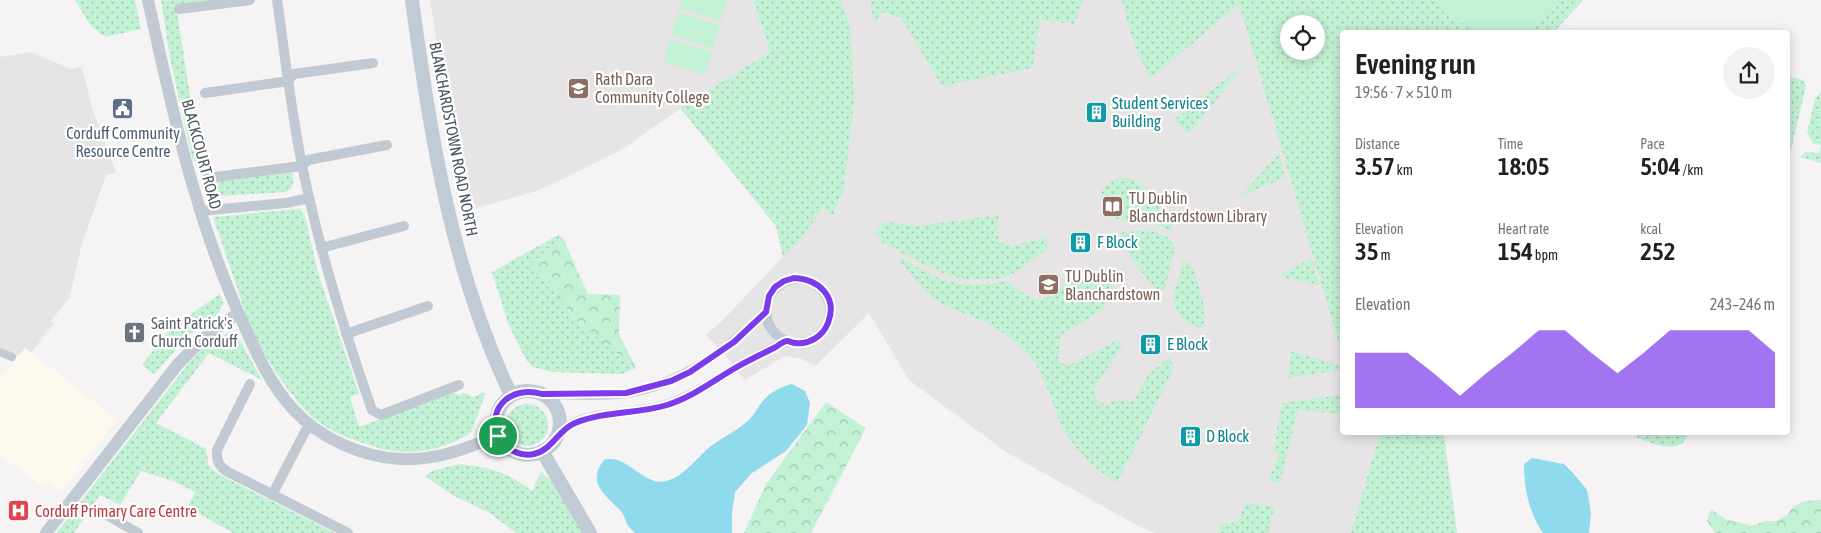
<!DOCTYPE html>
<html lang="en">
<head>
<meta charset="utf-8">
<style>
  :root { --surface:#fff; --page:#f2f2f2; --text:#202124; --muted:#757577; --accent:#7c3aed }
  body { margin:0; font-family:"Asap Condensed",sans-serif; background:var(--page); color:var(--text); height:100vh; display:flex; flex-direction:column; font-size:19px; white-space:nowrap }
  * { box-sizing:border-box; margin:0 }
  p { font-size:16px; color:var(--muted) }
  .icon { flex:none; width:28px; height:28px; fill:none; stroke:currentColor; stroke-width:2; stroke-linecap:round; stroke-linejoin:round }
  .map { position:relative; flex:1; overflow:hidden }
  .side { position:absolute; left:1340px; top:30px; width:450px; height:405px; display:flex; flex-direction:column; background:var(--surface); border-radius:5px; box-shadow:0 2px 12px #0003 }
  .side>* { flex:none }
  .buttons { position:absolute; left:1280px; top:15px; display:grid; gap:10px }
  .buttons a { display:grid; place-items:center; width:45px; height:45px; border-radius:50%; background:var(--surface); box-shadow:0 2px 12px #0003; font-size:25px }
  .pin { position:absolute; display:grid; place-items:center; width:42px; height:42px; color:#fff; margin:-21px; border:2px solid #fff; border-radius:50%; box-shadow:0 1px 5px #0007 }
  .round { display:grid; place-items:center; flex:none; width:52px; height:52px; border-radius:26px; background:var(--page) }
  .head { display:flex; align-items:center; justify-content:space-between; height:85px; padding:0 15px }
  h1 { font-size:28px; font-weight:600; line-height:38px }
  .metrics { display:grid; grid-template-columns:repeat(3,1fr); gap:8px; height:85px; padding:5px 15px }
  .metrics div { display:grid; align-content:center }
  .metrics b { font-size:25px; font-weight:600 }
  .metrics small { font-size:14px; font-weight:400 }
  .metrics p { font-size:14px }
  .chart { height:140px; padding:10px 15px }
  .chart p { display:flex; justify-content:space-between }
  .chart svg { width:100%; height:90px; margin-top:5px; fill:var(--accent); opacity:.7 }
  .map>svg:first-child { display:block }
  .commercial { fill:#fdf9ef }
  .education { fill:#e6e4e5; fill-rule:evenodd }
  .grass { fill:url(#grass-dots); fill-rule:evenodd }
  .forest { fill:url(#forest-crowns) }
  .park { fill:#c3f1d5 }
  .water { fill:#90daee }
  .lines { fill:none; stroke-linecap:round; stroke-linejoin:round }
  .pedestrian { stroke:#c1cad2; stroke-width:8 }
  .minor { stroke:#c1cad2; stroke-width:10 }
  .tertiary { stroke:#c1cad2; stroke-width:12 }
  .secondary { stroke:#c1cbd6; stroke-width:14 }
  .route-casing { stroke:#fff; stroke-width:10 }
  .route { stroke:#7c3aed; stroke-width:6 }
  .labels { text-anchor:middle; stroke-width:4.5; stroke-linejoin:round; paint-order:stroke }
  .education-label { font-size:16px; fill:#785e54; stroke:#fff; text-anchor:start }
  .culture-label { font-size:16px; fill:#0d838f; stroke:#fff; text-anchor:start }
  .service-label { font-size:16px; fill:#4e5e75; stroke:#fff }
  .street-label { font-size:16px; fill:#4a5661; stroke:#fff }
  .worship-label { font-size:16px; fill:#5b616d; stroke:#fff; text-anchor:start }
  .health-label { font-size:16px; fill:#be3a42; stroke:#fff; text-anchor:start }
</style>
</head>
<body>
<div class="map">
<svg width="1821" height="533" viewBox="0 0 1821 533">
  <defs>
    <pattern id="grass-dots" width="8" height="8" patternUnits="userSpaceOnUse" patternTransform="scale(1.25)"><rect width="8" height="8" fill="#c3f1d5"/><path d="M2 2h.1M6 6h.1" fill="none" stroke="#a0c6b0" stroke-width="1.8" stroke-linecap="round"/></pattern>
    <pattern id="forest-crowns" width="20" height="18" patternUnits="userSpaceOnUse" patternTransform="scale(1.25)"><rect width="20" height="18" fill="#c3f1d5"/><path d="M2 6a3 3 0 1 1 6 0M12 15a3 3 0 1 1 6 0" fill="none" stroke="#a0c6b0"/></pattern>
  </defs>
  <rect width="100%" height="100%" fill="#f5f3f3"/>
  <path class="commercial" d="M25 347 117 420 61 492 49 484 45 488 0 455V379Z"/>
  <path class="education" d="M430 0H1583L1554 32H1342V432L1444 433 1457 533H1156L1142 528 1006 452 909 380 869 313 815 366 802 359 785 356 745 380 722 351 706 335 722 321 783 257 776 226 681 108 621 150 557 182 536 191 473 209 440 67ZM1289 24H1316V51H1289Z
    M31 52 71 69 82 67 93 111 116 172 106 175 81 247 70 297 51 321 54 323 31 353 25 348 19 355 0 351V57Z"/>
  <path class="grass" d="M75 0H135L141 29 105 37 90 25Z
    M161 0H212L176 5 191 103 197 161H193L170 58Z
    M753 0H841L850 27 854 102 844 188 833 215 823 208 797 244 783 257 776 226 680 108 770 52Z
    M870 0H1083L1075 24 1040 20 1032 68 942 86 901 18 882 12 874 23Z
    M1122 0H1583L1554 32H1342V354L1239 4 1150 79 1131 36ZM1289 24H1316V51H1289Z
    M1245 64 1189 134 1174 120Z
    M1788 76 1803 80 1806 86 1788 163Z
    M1821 92V163L1800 157 1805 152 1819 153 1821 145 1814 144 1807 133 1815 99Z
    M1279 153 1285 177 1240 197Z
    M292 170C293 179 296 188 285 192L220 196 208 189 206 182Z
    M1122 178C1125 178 1130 178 1134 180 1148 187 1166 212 1173 226L1170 230C1153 221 1121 225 1111 216 1106 212 1103 200 1101 194 1105 185 1112 180 1122 178Z
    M297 209H300L305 217 318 273 359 394 350 397 359 427 452 392 459 395 464 393 472 397 486 392 471 433C438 452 406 458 369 445 354 440 336 434 323 425 297 408 267 361 252 332 247 321 244 308 240 296 231 270 222 243 213 217Z
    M999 215 997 229 999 242 1012 246 1044 237 1048 244 1046 250 1016 272 1000 279H964L949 276 919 262 883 243 875 232 877 231 886 221 916 226Z
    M1126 231C1138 231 1156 229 1167 237 1170 239 1173 244 1175 247L1165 289 1159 290 1155 289 1134 262 1120 240 1122 233Z
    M558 235 563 238 532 263 576 320 636 368 621 374 553 372 533 367 526 360 508 323 492 272Z
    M902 258C913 265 925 272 937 277 959 287 986 286 1008 281 1018 289 1033 304 1047 298 1057 294 1062 283 1073 280 1079 278 1087 279 1093 277L1097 269 1101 270 1113 288 1103 310 1061 335 1058 361 1066 365 1076 362 1117 340 1123 345 1094 389 1097 400 1106 405 1114 401H1131L1135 398 1149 374 1170 357 1174 368 1117 483C1094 468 1069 446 1059 419 1050 397 1045 375 1030 357 1020 345 1005 333 992 326 975 316 956 312 939 302 923 292 912 275 900 261Z
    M1311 258 1319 285 1278 276Z
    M1185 261 1190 263C1197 276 1209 313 1203 327 1190 329 1175 313 1173 300L1182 264Z
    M220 294 223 303 219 313 189 335 154 374 142 365 171 328Z
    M229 333 238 337 262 380 209 353 156 423 205 448C212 465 201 462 220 475L335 533H233L188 507 195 492 171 480 141 471 120 505 100 495 74 533H56L189 363C199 352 213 336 229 333Z
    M1291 351 1339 365 1338 370 1288 378Z
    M1341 395 1342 414 1298 410 1280 483 1268 481 1279 455 1273 450 1282 403Z
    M506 425a21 21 0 1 1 42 0a21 21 0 1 1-42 0Z
    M1380 433H1443L1457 533H1351Z
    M1638 433V432L1688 433C1682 457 1654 443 1637 438Z
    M459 464C489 467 508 472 532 491L541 472 553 483 583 533H516L490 513 454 496 425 476 432 471Z
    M1246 503 1274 507 1268 533H1218L1221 524 1237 522Z"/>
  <path class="forest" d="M563 238 588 294 620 295 619 334 636 368 576 320 532 263Z
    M826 402 866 428 811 533H744L766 484Z
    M1821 500V533H1715L1707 521 1711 509 1725 519 1752 526 1765 521H1776L1786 516 1794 506 1806 501Z"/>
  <path class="park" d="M681 0H727L721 21 679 8Z
    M1436 0H1556L1527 32H1473Z
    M678 12 720 25 713 48 671 35Z
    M670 39 712 52 705 75 663 62Z"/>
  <path class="water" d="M792 384 805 391 810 403 807 425 786 451 752 473 735 492 732 513V533H635C633 530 629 528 627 524 625 519 624 514 620 510 605 494 586 483 604 460 627 453 643 487 666 481 684 477 697 457 711 446 723 437 738 430 749 420 754 415 758 407 763 401 770 392 781 387 792 384Z
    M1532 458 1564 464 1574 474 1587 490 1591 512 1589 533H1543C1529 512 1524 489 1524 464Z"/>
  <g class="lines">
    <path class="pedestrian" d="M0 352 12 357"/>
    <path class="minor" d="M277 0C285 55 291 111 302 165 319 249 344 330 372 410L381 415 459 385
      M179 9 250 0
      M205 93 282 82 288 80 294 74 373 63
      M207 178 302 166 308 160 387 145
      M201 211 286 203 309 198
      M321 248 404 226
      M766 311a32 32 0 1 1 64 0a32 32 0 1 1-64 0Z
      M346 334 428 306
      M250 384 217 450C216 461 219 466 228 472L348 533
      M542 394C569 394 598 397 626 393 683 384 725 351 766 312
      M557 436C562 432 567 427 572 424 598 410 639 415 669 404 695 395 716 379 739 366 754 357 771 349 786 341
      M272 495 309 424
      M107 515 138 533"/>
    <path class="tertiary" d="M148 0C172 110 196 222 244 325 257 355 271 385 293 409 319 438 362 457 400 459 436 461 466 448 498 436
      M46 533 178 364 204 338 238 313"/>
    <path class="secondary" d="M412 0C430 135 452 272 511 395
      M496 423a32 32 0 1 1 64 0a32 32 0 1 1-64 0Z
      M542 451 590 533"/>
  </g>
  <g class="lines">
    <defs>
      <path id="route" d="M794 278C819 279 838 297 828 323 823 336 809 345 795 343 792 343 790 341 787 341 783 341 778 346 774 348 762 354 749 360 737 367 714 380 693 397 667 405 637 414 604 411 575 423 558 430 552 450 534 454 520 457 505 449 499 437 485 407 513 385 542 394L626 393 671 381 690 372 734 342 766 312 769 296 775 287 784 281Z"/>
    </defs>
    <use href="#route" class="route-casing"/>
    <use href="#route" class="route"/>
  </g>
  <defs>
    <symbol id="school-square" viewBox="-11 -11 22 22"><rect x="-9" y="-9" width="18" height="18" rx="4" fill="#8d6e63" stroke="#fff"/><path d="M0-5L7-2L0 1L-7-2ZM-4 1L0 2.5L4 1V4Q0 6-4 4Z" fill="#fff"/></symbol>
    <symbol id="civic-square" viewBox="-11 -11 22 22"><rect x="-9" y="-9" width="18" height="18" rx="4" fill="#5c6f8a" stroke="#fff"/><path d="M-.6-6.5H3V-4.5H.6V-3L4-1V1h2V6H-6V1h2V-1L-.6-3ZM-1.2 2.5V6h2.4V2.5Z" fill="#fff"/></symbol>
    <symbol id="building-square" viewBox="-11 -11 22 22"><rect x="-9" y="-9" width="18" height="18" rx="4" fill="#0f9aa8" stroke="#fff"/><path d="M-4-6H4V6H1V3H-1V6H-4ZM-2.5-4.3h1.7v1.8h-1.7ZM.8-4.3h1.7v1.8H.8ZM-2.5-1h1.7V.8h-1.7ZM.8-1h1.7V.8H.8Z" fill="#fff"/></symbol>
    <symbol id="library-square" viewBox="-11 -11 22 22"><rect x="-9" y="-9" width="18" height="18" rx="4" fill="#8d6e63" stroke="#fff"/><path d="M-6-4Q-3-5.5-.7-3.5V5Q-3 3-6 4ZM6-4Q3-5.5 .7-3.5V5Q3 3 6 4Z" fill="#fff"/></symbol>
    <symbol id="university-square" viewBox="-11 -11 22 22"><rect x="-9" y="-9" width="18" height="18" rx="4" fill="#8d6e63" stroke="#fff"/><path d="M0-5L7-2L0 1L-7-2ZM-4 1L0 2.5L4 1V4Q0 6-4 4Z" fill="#fff"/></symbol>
    <symbol id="church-square" viewBox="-11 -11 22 22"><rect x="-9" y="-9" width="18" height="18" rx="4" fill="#6b7280" stroke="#fff"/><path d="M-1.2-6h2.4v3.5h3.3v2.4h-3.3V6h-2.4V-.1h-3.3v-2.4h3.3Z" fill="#fff"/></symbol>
    <symbol id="hospital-square" viewBox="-11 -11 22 22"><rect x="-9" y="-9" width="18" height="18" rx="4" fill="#e0444e" stroke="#fff"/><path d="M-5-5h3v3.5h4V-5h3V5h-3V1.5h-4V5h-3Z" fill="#fff"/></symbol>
  </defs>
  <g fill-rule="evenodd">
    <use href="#school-square" x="566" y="76" width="25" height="25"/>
    <use href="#civic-square" x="110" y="96" width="25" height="25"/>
    <use href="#building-square" x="1084" y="100" width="25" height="25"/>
    <use href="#library-square" x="1100" y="194" width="25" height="25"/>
    <use href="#building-square" x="1068" y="230" width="25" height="25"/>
    <use href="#university-square" x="1036" y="272" width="25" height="25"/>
    <use href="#church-square" x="122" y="320" width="25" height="25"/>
    <use href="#building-square" x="1138" y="332" width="25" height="25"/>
    <use href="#building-square" x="1178" y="424" width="25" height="25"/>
    <use href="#hospital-square" x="6" y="498" width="25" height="25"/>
  </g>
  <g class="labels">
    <g class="education-label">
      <text x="595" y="85">Rath Dara<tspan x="595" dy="18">Community College</tspan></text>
      <text x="1129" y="204">TU Dublin<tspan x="1129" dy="18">Blanchardstown Library</tspan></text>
      <text x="1065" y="282">TU Dublin<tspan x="1065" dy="18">Blanchardstown</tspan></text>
    </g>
    <g class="culture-label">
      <text x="1112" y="109">Student Services<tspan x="1112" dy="18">Building</tspan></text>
      <text x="1097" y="248">F Block</text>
      <text x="1167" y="350">E Block</text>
      <text x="1206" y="442">D Block</text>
    </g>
    <g class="service-label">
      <text x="123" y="139">Corduff Community<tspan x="123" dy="18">Resource Centre</tspan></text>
    </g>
    <g class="street-label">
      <text transform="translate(454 139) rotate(79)" y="6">BLANCHARDSTOWN ROAD NORTH</text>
      <text transform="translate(202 154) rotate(75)" y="6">BLACKCOURT ROAD</text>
    </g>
    <g class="worship-label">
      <text x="151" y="329">Saint Patrick's<tspan x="151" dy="18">Church Corduff</tspan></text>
    </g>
    <g class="health-label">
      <text x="35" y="517">Corduff Primary Care Centre</text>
    </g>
  </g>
</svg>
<div class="buttons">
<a><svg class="icon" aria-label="locate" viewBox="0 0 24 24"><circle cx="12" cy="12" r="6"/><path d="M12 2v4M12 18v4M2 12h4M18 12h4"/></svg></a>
</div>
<div class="pin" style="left:498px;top:436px;background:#1e9e55"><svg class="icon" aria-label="arrive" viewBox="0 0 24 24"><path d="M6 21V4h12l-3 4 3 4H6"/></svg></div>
<section class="side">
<div class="head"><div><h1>Evening run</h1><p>19:56 · 7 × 510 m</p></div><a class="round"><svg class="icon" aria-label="share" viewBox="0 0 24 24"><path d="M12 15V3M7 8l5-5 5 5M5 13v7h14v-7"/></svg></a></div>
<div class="metrics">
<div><p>Distance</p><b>3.57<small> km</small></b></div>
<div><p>Time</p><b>18:05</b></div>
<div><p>Pace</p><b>5:04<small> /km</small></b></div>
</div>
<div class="metrics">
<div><p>Elevation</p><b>35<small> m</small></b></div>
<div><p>Heart rate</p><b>154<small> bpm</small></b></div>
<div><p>kcal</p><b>252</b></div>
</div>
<div class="chart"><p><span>Elevation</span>243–246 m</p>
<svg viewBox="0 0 160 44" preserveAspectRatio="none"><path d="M0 44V17L10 17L20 17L30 27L40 38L50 27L60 17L70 6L80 6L90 17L100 27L110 17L120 6L130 6L140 6L150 6L160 17V44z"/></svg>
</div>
</section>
</div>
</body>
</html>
